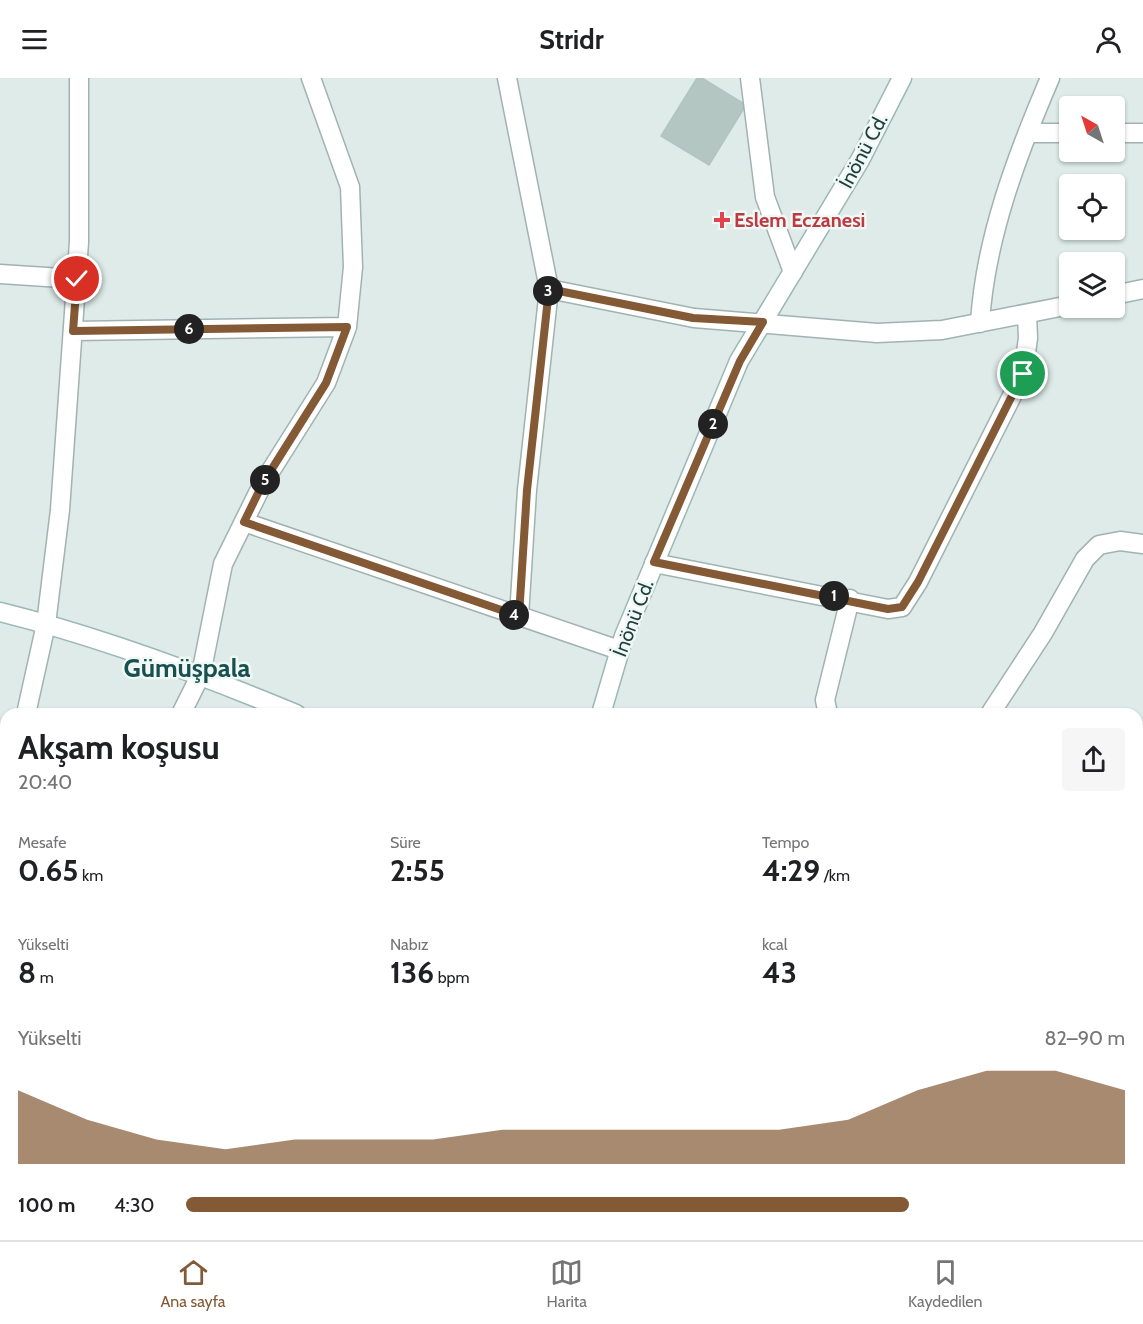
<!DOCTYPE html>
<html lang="tr">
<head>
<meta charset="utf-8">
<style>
  :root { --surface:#fff; --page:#f6f6f6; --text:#202124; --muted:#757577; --line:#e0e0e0; --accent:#845935 }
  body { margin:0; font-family:Cabin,sans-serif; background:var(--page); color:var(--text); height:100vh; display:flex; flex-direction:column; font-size:22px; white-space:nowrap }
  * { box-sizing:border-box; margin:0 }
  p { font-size:20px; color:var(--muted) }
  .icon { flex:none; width:33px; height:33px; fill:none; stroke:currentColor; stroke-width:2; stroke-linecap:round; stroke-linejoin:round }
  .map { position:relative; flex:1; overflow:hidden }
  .details { position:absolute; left:0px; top:630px; width:1143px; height:532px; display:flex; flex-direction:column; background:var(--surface); border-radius:18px 18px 0 0; box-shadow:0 2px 4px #0004 }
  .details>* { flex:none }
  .needle { width:39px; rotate:321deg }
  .fabs { position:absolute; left:1059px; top:18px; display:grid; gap:12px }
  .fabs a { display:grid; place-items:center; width:66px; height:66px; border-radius:6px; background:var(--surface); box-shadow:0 2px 4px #0004; font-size:30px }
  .pin { position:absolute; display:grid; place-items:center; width:51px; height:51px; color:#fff; margin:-26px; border:3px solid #fff; border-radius:50%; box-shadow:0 2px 6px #0007 }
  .km { position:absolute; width:30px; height:30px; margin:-15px; border-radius:50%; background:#222; color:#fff; font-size:16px; line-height:30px; text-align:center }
  .round { display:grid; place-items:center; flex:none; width:63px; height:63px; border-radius:6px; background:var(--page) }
  .overview { display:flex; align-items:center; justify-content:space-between; height:102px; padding:0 18px }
  h1 { font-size:33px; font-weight:700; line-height:45px }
  .stats { display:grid; grid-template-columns:repeat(3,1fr); gap:9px; height:102px; padding:6px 18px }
  .stats div { display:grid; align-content:center }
  .stats b { font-size:30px; font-weight:700 }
  .stats small { font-size:16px; font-weight:400 }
  .stats p { font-size:16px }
  .chart { height:168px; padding:12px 18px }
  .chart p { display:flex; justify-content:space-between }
  .chart svg { width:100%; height:108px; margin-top:6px; fill:var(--accent); opacity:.7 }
  ul { padding:0 18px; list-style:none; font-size:20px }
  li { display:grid; grid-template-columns:96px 72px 1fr; align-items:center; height:45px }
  li i { height:15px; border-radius:8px; background:var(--accent) }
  header { display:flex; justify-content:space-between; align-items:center; height:78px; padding:0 18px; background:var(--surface); font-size:27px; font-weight:700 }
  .dock { display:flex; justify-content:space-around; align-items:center; height:84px; border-top:2px solid var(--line); background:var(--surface); font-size:16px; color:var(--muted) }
  .dock a { display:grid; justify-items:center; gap:3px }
  .dock .selected { color:var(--accent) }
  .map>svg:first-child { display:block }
  .building { fill:#b3c6c2; stroke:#b0c5c1; stroke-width:1.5 }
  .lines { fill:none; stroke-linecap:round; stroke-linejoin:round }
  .street-casing { stroke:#a1b3b1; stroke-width:21 }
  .secondary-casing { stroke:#9cb8b4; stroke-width:21 }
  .street { stroke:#fff; stroke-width:18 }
  .secondary { stroke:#fff; stroke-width:18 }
  .route-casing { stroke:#fff; stroke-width:12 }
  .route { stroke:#845935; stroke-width:8 }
  .health-dot { fill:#e0444e; stroke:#eff8f5; stroke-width:2 }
  .labels { text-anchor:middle; stroke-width:5; stroke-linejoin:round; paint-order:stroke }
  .street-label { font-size:20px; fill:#1e3d3b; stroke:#eff8f5 }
  .health-label { font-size:20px; font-weight:bold; fill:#be3a42; stroke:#eff8f5; text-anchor:start }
  .district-label { font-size:26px; font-weight:bold; fill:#18504f; stroke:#eff8f5 }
</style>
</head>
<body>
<header><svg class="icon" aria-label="menu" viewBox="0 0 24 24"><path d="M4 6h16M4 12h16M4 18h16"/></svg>Stridr<svg class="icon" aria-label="person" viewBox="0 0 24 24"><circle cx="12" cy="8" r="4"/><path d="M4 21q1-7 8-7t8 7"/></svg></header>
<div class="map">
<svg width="1143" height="1162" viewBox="0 0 1143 1162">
  <rect width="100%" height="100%" fill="#deebe8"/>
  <path class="building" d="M697 0H702L746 27 709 87 661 58Z"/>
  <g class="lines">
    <defs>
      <path id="street" d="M507 0 549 211 527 412 519 538
        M750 0 765 119 793 194
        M1029 55H1070
        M1114 55H1143
        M0 196 77 201
        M549 211 694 240 877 255 942 252 1070 227
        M1114 217 1143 211
        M980 245C985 161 1017 77 1050 0
        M73 253 347 249
        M244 444 619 572
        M654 485 888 531 902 529 918 504 1023 296 1028 260 1027 236
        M26 636 46 546 60 432 79 164V0
        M181 636 201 596 223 486 263 405 326 305 347 249 353 189 350 109 311 0
        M828 636 825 622 850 521
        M990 636 1043 555 1085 481 1099 467 1120 463 1143 466
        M0 734 6 711
        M0 827H6
        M154 1156 155 1162
        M1025 1156V1162
        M792 1162V1156"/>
      <path id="secondary" d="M0 534C101 559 200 596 296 636
        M601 636 624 558 739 283 860 82 902 0
        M1137 923 1143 925
        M494 1162V1156"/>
    </defs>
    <use href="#street" class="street-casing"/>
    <use href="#secondary" class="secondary-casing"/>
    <use href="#street" class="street"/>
    <use href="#secondary" class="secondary"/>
  </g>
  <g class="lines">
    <defs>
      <path id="route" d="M77 201 73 253 347 249 326 305 263 405 244 444 519 538 527 412 549 211 693 240 763 244 740 283 654 484 888 531 902 529 918 504 1023 296"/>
    </defs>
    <use href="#route" class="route-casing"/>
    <use href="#route" class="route"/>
  </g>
  <path class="health-dot" d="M719 133h6v6h6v6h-6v6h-6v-6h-6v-6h6z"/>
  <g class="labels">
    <g class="street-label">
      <text transform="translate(863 73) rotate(-62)" y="7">İnönü Cd.</text>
      <text transform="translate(633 540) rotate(-69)" y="7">İnönü Cd.</text>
    </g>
    <g class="health-label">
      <text x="734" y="149">Eslem Eczanesi</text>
    </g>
    <g class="district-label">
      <text x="187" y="599">Gümüşpala</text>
    </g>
  </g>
</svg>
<div class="fabs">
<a><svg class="needle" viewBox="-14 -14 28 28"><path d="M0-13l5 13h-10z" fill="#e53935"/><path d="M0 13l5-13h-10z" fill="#757577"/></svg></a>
<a><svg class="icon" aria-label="locate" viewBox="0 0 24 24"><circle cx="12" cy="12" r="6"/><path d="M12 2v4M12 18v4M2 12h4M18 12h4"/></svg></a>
<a><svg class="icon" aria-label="layers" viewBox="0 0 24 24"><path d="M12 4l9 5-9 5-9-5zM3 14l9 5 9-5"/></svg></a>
</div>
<div class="pin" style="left:1023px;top:296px;background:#1e9e55"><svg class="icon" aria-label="arrive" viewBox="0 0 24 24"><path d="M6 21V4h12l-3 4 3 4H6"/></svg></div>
<div class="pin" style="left:77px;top:201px;background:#d93025"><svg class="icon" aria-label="check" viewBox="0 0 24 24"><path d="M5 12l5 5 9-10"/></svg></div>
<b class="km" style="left:834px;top:518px">1</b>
<b class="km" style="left:713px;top:346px">2</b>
<b class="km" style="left:548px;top:213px">3</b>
<b class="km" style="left:514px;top:537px">4</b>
<b class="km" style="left:265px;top:402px">5</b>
<b class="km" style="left:189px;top:251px">6</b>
<section class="details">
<div class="overview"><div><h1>Akşam koşusu</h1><p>20:40</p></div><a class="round"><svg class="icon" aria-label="share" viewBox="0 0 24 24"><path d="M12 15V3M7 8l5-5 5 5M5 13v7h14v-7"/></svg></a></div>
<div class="stats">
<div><p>Mesafe</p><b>0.65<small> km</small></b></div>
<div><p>Süre</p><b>2:55</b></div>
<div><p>Tempo</p><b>4:29<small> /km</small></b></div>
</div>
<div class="stats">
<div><p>Yükselti</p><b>8<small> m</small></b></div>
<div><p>Nabız</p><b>136<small> bpm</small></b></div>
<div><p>kcal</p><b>43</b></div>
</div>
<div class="chart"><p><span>Yükselti</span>82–90 m</p>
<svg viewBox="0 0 160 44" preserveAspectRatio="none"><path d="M0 44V14L10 26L20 34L30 38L40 34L50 34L60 34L70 30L80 30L90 30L100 30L110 30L120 26L130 14L140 6L150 6L160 14V44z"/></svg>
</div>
<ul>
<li><b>100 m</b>4:30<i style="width:77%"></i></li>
</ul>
</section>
</div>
<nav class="dock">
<a class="selected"><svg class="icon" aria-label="home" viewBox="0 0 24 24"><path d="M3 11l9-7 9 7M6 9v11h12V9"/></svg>Ana sayfa</a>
<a><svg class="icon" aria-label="map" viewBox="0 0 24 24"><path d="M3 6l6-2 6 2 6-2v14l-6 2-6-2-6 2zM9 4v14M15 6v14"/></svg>Harita</a>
<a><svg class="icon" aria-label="saved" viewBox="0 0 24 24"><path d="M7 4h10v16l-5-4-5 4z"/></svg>Kaydedilen</a>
</nav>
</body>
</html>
